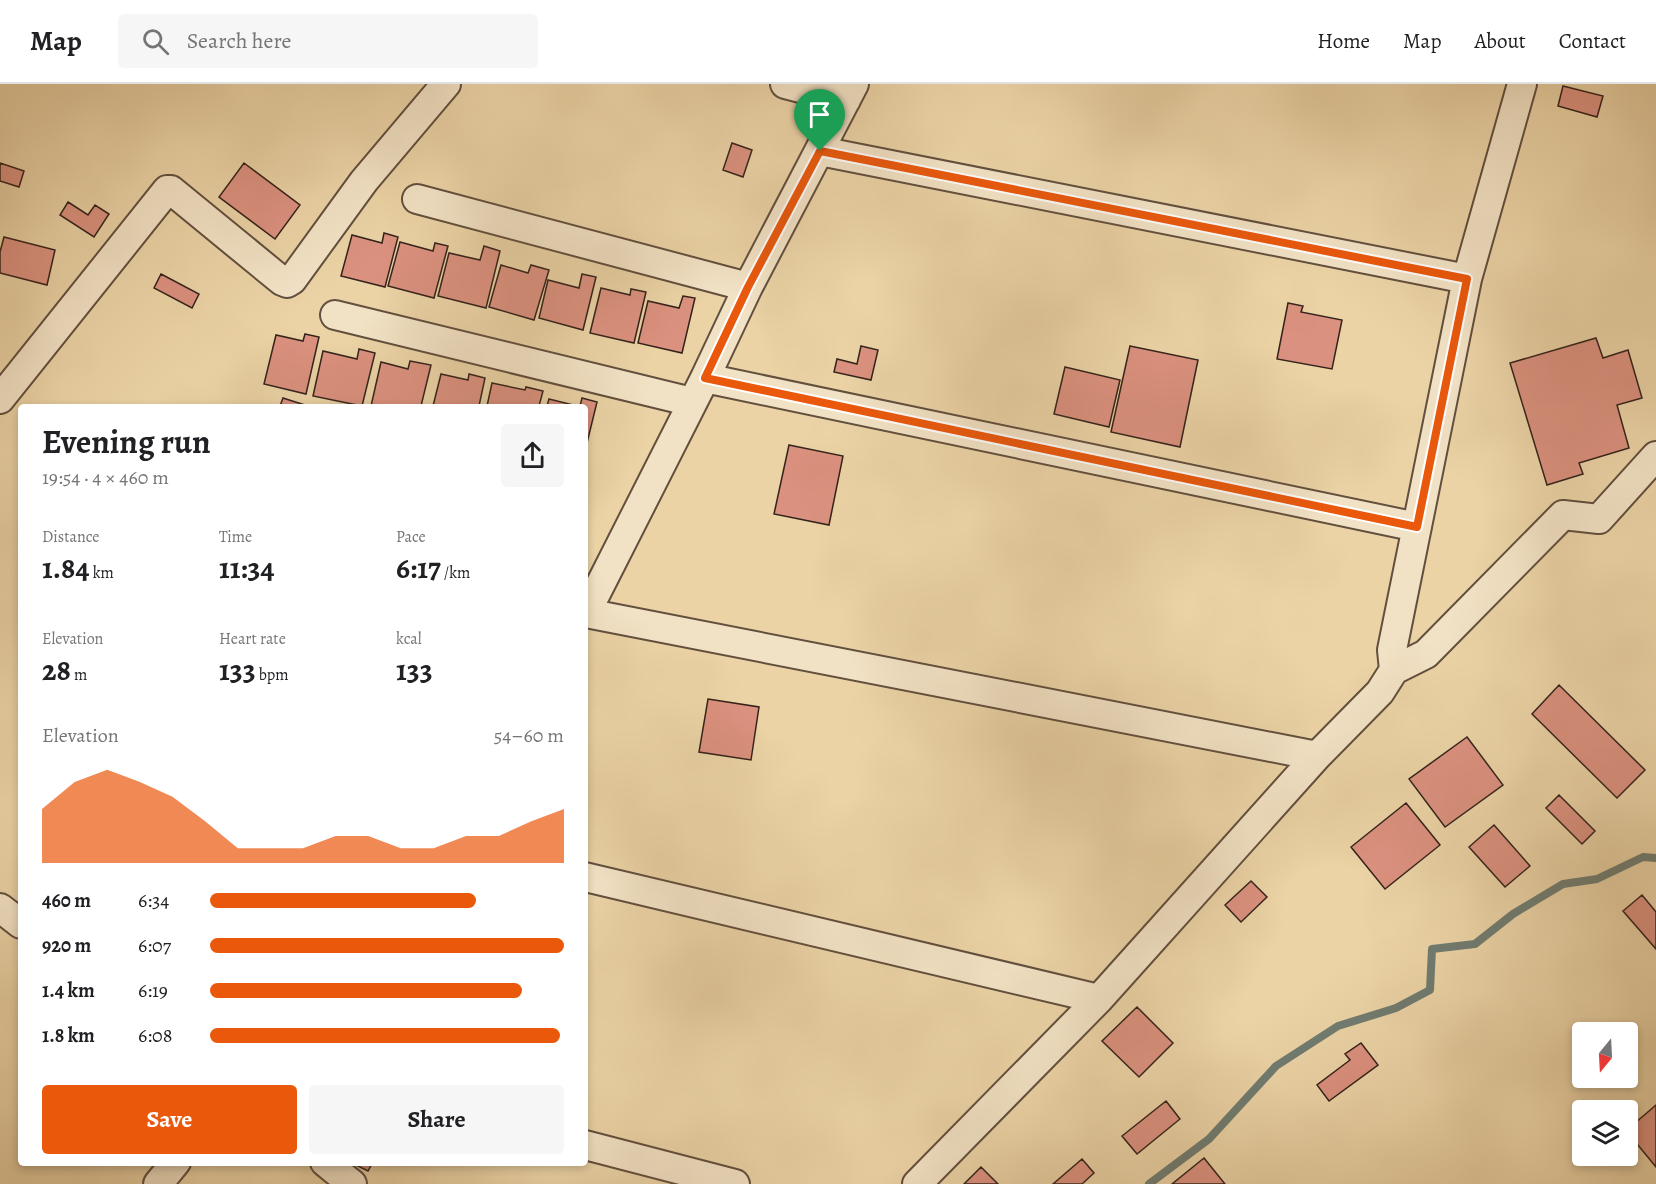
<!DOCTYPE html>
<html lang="en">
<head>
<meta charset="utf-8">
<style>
  :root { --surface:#fff; --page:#f6f6f6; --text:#202124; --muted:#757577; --line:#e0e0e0; --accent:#ea580c }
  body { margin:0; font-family:Alegreya,serif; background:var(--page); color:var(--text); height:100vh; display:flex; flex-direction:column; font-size:22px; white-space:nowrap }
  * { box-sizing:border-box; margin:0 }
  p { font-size:20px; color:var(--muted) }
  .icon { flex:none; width:33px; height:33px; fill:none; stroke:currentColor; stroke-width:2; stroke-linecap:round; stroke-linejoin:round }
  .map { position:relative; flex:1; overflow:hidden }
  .drawer { position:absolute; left:18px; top:320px; width:570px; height:762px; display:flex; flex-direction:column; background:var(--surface); border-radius:6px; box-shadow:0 3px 9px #0003 }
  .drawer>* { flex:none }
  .needle { width:39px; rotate:198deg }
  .fabs { position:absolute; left:1572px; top:938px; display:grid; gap:12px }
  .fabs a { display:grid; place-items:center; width:66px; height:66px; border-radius:6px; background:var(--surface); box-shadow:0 3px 9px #0003; font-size:30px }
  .pin { position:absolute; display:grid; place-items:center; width:51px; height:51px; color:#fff; margin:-62px -26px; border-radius:50% 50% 50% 0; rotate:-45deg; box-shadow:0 0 6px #0007 }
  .pin .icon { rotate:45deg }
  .round { display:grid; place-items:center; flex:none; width:63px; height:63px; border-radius:6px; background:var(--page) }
  .headline { display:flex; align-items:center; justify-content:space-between; height:102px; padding:0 24px }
  h1 { font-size:33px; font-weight:700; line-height:45px }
  .metrics { display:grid; grid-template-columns:repeat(3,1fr); gap:9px; height:102px; padding:6px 24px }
  .metrics div { display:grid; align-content:center }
  .metrics b { font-size:30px; font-weight:700 }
  .metrics small { font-size:16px; font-weight:400 }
  .metrics p { font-size:16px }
  .chart { height:168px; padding:12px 24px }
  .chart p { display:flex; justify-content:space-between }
  .chart svg { width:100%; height:108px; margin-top:6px; fill:var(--accent); opacity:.7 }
  .button { display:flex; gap:12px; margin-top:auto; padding:12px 24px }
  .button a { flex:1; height:69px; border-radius:6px; background:var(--accent); color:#fff; font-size:24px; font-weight:700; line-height:69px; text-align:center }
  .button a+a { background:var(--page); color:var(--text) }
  ul { padding:0 24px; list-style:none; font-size:20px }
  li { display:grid; grid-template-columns:96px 72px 1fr; align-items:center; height:45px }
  li i { height:15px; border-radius:8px; background:var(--accent) }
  header { display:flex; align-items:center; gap:36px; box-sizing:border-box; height:84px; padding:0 30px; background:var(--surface); border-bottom:2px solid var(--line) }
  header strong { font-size:28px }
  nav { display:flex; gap:33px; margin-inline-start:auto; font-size:21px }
  .search { width:420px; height:54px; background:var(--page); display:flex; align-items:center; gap:15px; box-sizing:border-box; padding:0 21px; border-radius:6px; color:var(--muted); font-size:22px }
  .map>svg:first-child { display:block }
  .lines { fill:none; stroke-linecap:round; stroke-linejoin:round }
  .stream { stroke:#707c71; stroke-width:8 }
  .building { fill:#db917f; stroke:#34231b; stroke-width:1.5 }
  .minor-casing { stroke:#624f3e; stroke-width:32 }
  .minor { stroke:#f2e2c5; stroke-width:28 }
  .route-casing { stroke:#fff; stroke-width:12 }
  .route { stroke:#ea580c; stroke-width:8 }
</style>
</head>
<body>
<header>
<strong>Map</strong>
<div class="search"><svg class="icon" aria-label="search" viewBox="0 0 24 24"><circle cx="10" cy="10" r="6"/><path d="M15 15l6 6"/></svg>Search here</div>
<nav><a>Home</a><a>Map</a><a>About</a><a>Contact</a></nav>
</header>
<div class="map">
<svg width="1656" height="1100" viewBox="0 0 1656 1100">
  <rect width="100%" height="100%" fill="#ebd3a6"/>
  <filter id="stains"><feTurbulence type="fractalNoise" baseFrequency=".00333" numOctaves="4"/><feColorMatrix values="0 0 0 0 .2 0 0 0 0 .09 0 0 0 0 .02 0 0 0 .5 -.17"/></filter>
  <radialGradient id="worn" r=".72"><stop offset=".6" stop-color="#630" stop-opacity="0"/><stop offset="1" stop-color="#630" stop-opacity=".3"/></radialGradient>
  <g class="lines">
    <path class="stream" d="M1149 1100 1209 1055 1276 982 1338 942 1396 924 1430 906 1432 865 1475 860 1513 830 1563 800 1597 795 1643 773 1656 774"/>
  </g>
  <path class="building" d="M1563 2 1603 12 1597 33 1558 22Z
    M732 59 752 66 743 93 723 86Z
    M0 79 24 87 19 103 0 97Z
    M244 79 300 121 275 155 219 113Z
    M68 118 88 131 95 121 109 130 94 153 60 131Z
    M384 149 398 153 385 203 341 192 352 151 382 159Z
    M4 153 55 166 47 201 0 189V168Z
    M400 158 433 167 435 159 448 162 434 214 388 202Z
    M484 162 500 167 486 224 438 212 449 169 480 176Z
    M501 181 528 189 531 181 549 186 534 236 489 223Z
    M161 190 199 210 192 224 154 204Z
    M582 190 596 193 583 246 539 234 548 196 579 204Z
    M601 204 630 211 631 205 646 208 634 259 590 249Z
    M683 212 695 214 682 269 638 259 648 217 679 224Z
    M1288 219 1303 222 1301 228 1342 236 1332 285 1277 275Z
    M305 250 319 253 306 310 264 300 276 251 303 257Z
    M1596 254 1603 274 1628 266 1642 314 1617 321 1629 364 1579 379 1583 390 1547 401 1510 279Z
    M861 262 878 266 871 296 834 288 837 275 857 280Z
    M1130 262 1198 276 1180 363 1111 348Z
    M359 265 375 269 362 322 313 312 323 267 357 275Z
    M410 277 431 281 421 322H371L381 278 408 285Z
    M1065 283 1120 296 1109 343 1054 330Z
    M441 290 468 296 469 290 485 294 479 322H433Z
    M492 299 525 306 526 303 543 307 539 322H487Z
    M283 314 308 322H280Z
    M582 314 597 318 585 367V322H580Z
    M549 315 577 322H547Z
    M789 361 843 372 829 441 774 430Z
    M1559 601 1645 686 1617 714 1532 630Z
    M708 615 759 623 751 676 699 668Z
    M1467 653 1503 701 1445 743 1409 695Z
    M1559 711 1595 747 1582 760 1546 724Z
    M1406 719 1440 761 1385 805 1351 763Z
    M1494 741 1530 782 1505 803 1469 763Z
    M1251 797 1267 813 1241 838 1225 821Z
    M1642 811 1656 828V865L1623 827Z
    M1137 923 1173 959 1139 993 1102 957Z
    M1361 959 1378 981 1329 1017 1317 1001 1350 976 1345 970Z
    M1166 1017 1180 1035 1137 1070 1122 1052Z
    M1656 1021V1083L1628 1049V1045Z
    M1204 1074 1225 1100H1172Z
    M1082 1075 1094 1089 1082 1100H1053Z
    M350 1078H373L368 1087Z
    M981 1083 998 1100H964Z"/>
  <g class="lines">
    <defs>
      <path id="minor" d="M785 0 846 16
        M854 0 748 203 705 294 586 529 1317 672
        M820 67 1467 195
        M417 115 748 203
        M335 231 692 318
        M705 294 1417 443
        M0 315 167 106H171L282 197 287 199 292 196 364 97 446 0
        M1394 586 1392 566 1467 195 1522 0
        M585 793 1099 915
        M0 824 21 840
        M585 1061 735 1100
        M325 1078 352 1100
        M158 1100 176 1078
        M917 1100 1099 915 1317 672 1380 608 1394 586 1426 570 1563 431 1599 435 1656 372"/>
    </defs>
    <use href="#minor" class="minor-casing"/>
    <use href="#minor" class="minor"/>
  </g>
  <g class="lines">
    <defs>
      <path id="route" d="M820 67 1467 195 1417 443 705 294 748 203Z"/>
    </defs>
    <use href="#route" class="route-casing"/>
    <use href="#route" class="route"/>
  </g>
  <rect width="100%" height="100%" filter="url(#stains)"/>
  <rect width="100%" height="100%" fill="url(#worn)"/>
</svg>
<div class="fabs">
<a><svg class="needle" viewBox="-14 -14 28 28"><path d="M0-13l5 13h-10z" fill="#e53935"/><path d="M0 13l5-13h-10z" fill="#757577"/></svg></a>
<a><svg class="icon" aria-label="layers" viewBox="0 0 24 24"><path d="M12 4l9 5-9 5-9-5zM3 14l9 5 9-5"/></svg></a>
</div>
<div class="pin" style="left:820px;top:67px;background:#1e9e55"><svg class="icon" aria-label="arrive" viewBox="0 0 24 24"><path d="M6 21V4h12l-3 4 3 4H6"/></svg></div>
<section class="drawer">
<div class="headline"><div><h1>Evening run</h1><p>19:54 · 4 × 460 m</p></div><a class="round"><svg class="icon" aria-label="share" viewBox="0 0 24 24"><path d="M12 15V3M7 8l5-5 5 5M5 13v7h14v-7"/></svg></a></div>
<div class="metrics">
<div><p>Distance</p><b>1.84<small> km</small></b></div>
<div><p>Time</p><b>11:34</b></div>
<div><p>Pace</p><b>6:17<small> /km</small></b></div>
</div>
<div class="metrics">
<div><p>Elevation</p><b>28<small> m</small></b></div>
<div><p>Heart rate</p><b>133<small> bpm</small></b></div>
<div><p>kcal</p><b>133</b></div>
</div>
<div class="chart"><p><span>Elevation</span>54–60 m</p>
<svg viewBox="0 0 160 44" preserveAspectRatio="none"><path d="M0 44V22L10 11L20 6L30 11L40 17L50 27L60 38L70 38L80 38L90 33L100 33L110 38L120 38L130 33L140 33L150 27L160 22V44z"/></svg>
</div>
<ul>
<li><b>460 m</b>6:34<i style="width:75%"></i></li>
<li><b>920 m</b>6:07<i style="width:100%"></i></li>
<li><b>1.4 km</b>6:19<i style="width:88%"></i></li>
<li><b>1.8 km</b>6:08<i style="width:99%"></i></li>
</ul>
<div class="button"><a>Save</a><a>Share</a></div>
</section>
</div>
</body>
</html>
